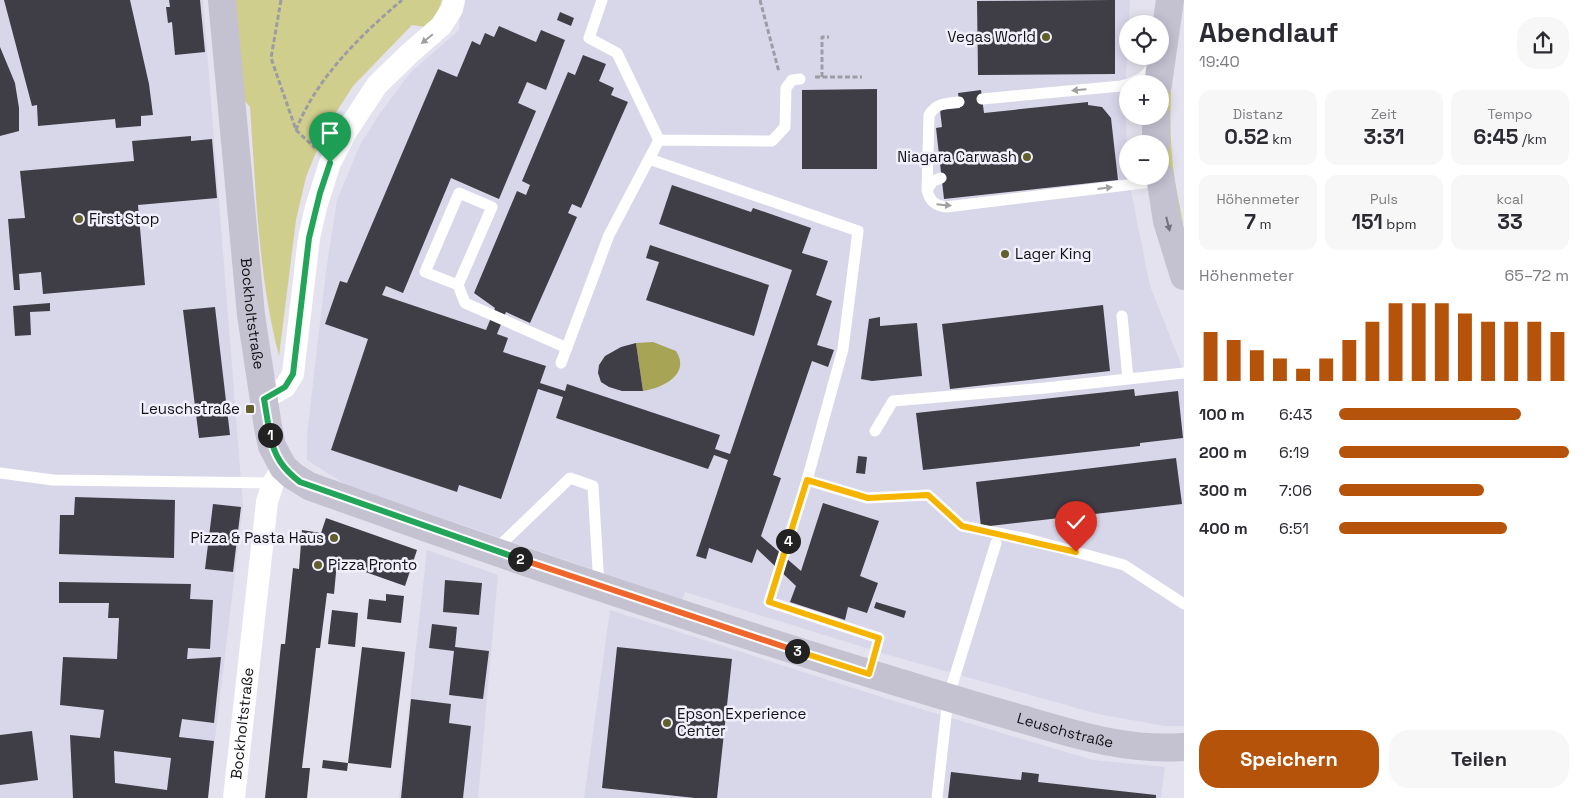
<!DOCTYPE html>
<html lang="de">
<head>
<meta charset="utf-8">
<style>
  :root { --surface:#fff; --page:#f7f7f7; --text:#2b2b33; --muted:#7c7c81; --accent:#b45309 }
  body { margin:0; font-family:"Space Grotesk",sans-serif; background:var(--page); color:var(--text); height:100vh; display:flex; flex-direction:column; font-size:19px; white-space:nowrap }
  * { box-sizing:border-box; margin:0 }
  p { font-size:16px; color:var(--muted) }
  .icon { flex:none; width:28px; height:28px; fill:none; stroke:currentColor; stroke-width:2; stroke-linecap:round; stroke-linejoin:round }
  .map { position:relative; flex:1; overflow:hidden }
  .details { display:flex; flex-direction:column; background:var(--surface); width:400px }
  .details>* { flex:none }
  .controls { position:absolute; left:1119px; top:15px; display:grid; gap:10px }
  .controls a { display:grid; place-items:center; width:50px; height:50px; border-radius:50%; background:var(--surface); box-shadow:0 2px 12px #0003; font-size:25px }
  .pin { position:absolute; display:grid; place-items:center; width:42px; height:42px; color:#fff; margin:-51px -21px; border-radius:50% 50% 50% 0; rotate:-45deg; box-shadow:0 0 5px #0007 }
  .pin .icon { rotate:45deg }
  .km { position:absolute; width:25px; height:25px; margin:-12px; border-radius:50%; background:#222; color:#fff; font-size:14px; line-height:25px; text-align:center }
  .round { display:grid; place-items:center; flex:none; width:52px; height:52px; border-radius:20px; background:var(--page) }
  .summary { display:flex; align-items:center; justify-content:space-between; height:85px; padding:0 15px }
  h1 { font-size:28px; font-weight:700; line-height:38px }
  .metrics { display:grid; grid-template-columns:repeat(3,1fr); gap:8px; height:85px; padding:5px 15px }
  .metrics div { display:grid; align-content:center; border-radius:12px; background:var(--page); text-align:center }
  .metrics b { font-size:21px; font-weight:700 }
  .metrics small { font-size:14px; font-weight:400 }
  .metrics p { font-size:14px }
  .chart { height:140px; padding:10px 15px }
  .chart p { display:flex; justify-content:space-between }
  .chart svg { width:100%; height:90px; margin-top:5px; stroke:var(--accent); stroke-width:6 }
  .cta { display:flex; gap:10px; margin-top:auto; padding:10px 15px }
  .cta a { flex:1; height:58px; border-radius:20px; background:var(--accent); color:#fff; font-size:20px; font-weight:700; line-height:58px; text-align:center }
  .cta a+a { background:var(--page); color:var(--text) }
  ul { padding:0 15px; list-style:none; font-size:16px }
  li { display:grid; grid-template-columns:80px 60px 1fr; align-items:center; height:38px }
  li i { height:12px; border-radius:6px; background:var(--accent) }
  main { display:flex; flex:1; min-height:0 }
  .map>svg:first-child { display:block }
  .built { fill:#d8d7ea }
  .green { fill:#d0ce8c }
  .water { fill:#a8a455 }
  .building { fill:#3f3e47; fill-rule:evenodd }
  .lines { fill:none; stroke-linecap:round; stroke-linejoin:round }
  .path { stroke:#9c9ca5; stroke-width:3; stroke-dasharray:5 2.5; stroke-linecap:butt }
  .lane { stroke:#fff; stroke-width:11 }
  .street { stroke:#fff; stroke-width:22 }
  .secondary { stroke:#c4c2d1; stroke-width:28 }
  .oneway { fill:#a0a0a1 }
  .oneway2 { fill:#73727c }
  .split-1-casing { stroke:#fff; stroke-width:10 }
  .split-2-casing { stroke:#fff; stroke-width:10 }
  .split-3-casing { stroke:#fff; stroke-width:10 }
  .split-4-casing { stroke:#fff; stroke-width:10 }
  .split-5-casing { stroke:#fff; stroke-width:10 }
  .split-1 { stroke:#22a559; stroke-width:6 }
  .split-2 { stroke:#22a559; stroke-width:6 }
  .split-3 { stroke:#f0652b; stroke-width:6 }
  .split-4 { stroke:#f5b400; stroke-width:6 }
  .split-5 { stroke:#f5b400; stroke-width:6 }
  .poi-dot { fill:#615f2b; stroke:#f0effb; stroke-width:2 }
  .labels { text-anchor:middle; stroke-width:5; stroke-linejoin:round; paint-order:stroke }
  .poi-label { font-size:15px; fill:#111115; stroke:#f0effb; text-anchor:end }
  .street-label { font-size:15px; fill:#111115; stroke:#f0effb }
</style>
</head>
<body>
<main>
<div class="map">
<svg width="1184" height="798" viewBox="0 0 1184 798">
  <rect width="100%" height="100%" fill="#e3e2ee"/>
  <path class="built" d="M0 0H203L243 505 208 798H0Z
    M460 0H1130L1125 96 1128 176 1150 286 1184 372V726H1165L1098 714 892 656 685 592 682 600 348 486 307 460V435L326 271 337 200 360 145 378 116 410 73 459 30Z
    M427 550 498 575 478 798H399Z
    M610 610 894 701 1093 760 1165 767 1161 798H584Z"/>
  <path class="green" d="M236 0H442L432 28 412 25 353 86 326 128 306 177 296 220 279 356C258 275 256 190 250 107L243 99 234 5Z
    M1170 58 1173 59C1170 98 1169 136 1174 175 1177 197 1184 218 1184 240 1179 219 1173 198 1170 177 1163 137 1166 97 1170 58Z"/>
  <path class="water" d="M653 342 676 351C691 374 663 388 643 391L636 343Z"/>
  <path class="building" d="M4 0H130L149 84 153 115 141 116V126L116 128 115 119 38 126 37 105 32 106Z
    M169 0H200L205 52 175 55 172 22 168 23 166 7H170Z
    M1112 0H1115V74L978 75 977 1Z
    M560 12 574 18 571 26 557 20Z
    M499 26 536 42 541 30 565 40 546 90 527 82 518 103 536 111 499 199 451 178 403 293 386 286 382 295 486 330 495 308 474 293 517 191 526 195 530 185 522 181 568 72 575 75 583 55 606 64 599 81 614 88 611 95 628 102 581 208 572 204 568 213 577 217 530 323 506 312 497 334 508 338 503 352 546 366 540 383 565 391 567 384 720 435 715 449 730 454 792 270 659 224 672 185 751 212 753 208 811 228 802 253 828 261 816 295 832 301 817 345 834 350 828 367 812 361 773 475 781 478 761 536 801 571 823 503 879 521 860 576 878 583 867 613 848 607 845 620 790 602 796 586 757 549 752 563 709 548 706 559 696 556 728 460 714 455 708 469 556 418 563 397 538 389 501 499 459 485 457 492 331 450 368 339 325 324 340 281 347 283 438 69 457 77 472 41 480 45 485 33 494 37Z
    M0 47 15 83 19 108V131L0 136Z
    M877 89V169H802V90Z
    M981 90 984 113 1088 102V105L1102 107 1111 118 1118 180 944 199 936 128 942 127 940 110 960 108 958 93Z
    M191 136V141L212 139 217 198 138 205 145 285 43 294 41 272 19 274 20 290H14L8 219 25 218 20 171 134 161 132 141Z
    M650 245 769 285 754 336 646 300 659 262 646 258Z
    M50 303V311L30 312 31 335 15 336 13 306Z
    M1103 305 1110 371 950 389 942 324Z
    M215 307 230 435 199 438 183 310Z
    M880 317V326L917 323 922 376 872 381 861 379 869 319Z
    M636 343 643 391H622L609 387 601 382 598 373 599 365 605 356 621 347Z
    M1134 389 1135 396 1178 391 1183 438 1140 443V446L923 470 916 413Z
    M858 456 867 457 865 474 856 473Z
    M1176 458 1182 504 981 527 976 482Z
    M75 497 175 500 174 558 59 554 60 515H74Z
    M213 504 241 507 233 572 205 569Z
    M326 518 417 550 405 586 337 562 334 594 327 593 320 648H316L302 768H310L307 798H265L281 644H285L293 568 299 569 302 530 321 533Z
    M445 580 482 583 479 615 443 612Z
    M59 582 191 584 190 599 213 600 210 649 188 648 187 659 221 657 214 723 182 719 179 737 214 741 208 798H73L70 735 100 738 104 710 60 705 63 657 117 659 119 618H108L109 603H59ZM114 751 171 758 167 790 115 783Z
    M386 594 404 596 401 623 367 619 369 599 386 601Z
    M876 602 906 611 904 618 874 608Z
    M332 610 358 613 355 647 328 644Z
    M432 624 457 627 455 647 489 651 483 699 449 695 454 651 429 648Z
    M362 647 405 652 391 768 348 763Z
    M617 647 732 659 717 798H695L602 788Z
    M411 699 451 704 449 723 471 726 463 798H401Z
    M32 731 38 780 0 785V735Z
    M323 760 348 763 347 771 322 768Z
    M951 772 1021 780 1022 772 1039 774 1038 782 1156 795V798H948Z"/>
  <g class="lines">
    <path class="path" d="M281 0 271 58 296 130 315 148
      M760 0 779 72
      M815 77H862
      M822 77V37H829
      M296 130C317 77 360 36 402 0"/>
    <path class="lane" d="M1128 84 1142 78 1156 64
      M982 99 1121 86 1128 84
      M959 102C946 103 937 103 929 115L927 190C930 201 934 205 946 207L1160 181
      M659 140 772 141 785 127 786 88 792 80 800 79
      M649 159 858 231 843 349 807 480 769 602 879 638 869 674
      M927 190 933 181 941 178
      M458 285 425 272 459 193 492 207 458 285 465 303 567 348
      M1122 316 1128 379
      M561 363 609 235 659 140 617 53 589 38 602 0
      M875 431 893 401 1045 388 1184 373
      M0 473 53 480 273 483
      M807 480 867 498 928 495 962 526 1028 539 1124 565 1184 604
      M495 550 570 478 593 486 599 586
      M937 798 948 698 996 543"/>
    <g class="street">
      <path d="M264 399 285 387 293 374 309 238 316 207 330 163 346 132 377 85 410 53 441 26 452 9 454 0"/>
      <path id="s1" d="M234 798 267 502 273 483 283 467"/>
    </g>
    <g class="secondary">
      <path id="s2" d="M222 0 251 315 268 427 272 446 283 467 293 476 309 486C502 556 698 621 894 681 937 694 979 707 1022 719 1076 735 1127 751 1184 747"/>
      <path d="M1158 84 1170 0"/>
      <path d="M1156 116V144"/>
      <path d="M1160 176 1167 221 1184 276"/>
    </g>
  </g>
  <defs><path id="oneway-solid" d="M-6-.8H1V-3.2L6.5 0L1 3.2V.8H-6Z" transform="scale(1.25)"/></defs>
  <g class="oneway">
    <use href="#oneway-solid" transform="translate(427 39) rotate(141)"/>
    <use href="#oneway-solid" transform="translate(1079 90) rotate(175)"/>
    <use href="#oneway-solid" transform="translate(1105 188) rotate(-7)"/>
    <use href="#oneway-solid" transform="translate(944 205) rotate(6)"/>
  </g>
  <use class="oneway2" href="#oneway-solid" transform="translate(1168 224) rotate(76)"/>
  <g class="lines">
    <defs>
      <path id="split-1" d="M270 435 264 399 285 387 293 374 309 238 320 193 330 163"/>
      <path id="split-2" d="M270 435C274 456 283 469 300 482L520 559"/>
      <path id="split-3" d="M520 559 797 651"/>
      <path id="split-4" d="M788 541 769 602 879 638 869 674 797 651"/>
      <path id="split-5" d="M788 541 807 480 868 498 928 495 962 526 1076 552"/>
    </defs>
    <use href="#split-1" class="split-1-casing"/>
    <use href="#split-2" class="split-2-casing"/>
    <use href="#split-3" class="split-3-casing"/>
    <use href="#split-4" class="split-4-casing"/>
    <use href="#split-5" class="split-5-casing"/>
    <use href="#split-1" class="split-1"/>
    <use href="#split-2" class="split-2"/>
    <use href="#split-3" class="split-3"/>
    <use href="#split-4" class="split-4"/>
    <use href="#split-5" class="split-5"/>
  </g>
  <g class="poi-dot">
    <circle cx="1046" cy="37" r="5"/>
    <circle cx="1027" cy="157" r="5"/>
    <circle cx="79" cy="219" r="5"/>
    <circle cx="1005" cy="254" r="5"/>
    <rect x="245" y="404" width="10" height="10" rx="2.5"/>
    <circle cx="334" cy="538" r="5"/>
    <circle cx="318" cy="565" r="5"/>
    <circle cx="667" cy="723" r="5"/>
  </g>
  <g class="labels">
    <g class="poi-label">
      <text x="1036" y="42">Vegas World</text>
      <text x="1017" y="162">Niagara Carwash</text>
      <text x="89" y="224" text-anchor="start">First Stop</text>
      <text x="1015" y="259" text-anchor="start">Lager King</text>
      <text x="240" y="414">Leuschstraße</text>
      <text x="324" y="543">Pizza &amp; Pasta Haus</text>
      <text x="328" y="570" text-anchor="start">Pizza Pronto</text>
      <text x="677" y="719" text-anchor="start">Epson Experience<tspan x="677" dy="17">Center</tspan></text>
    </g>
    <g class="street-label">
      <text dy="5" stroke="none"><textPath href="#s2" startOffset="315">Bockholtstraße</textPath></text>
      <text dy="5" stroke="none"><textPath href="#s1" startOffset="75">Bockholtstraße</textPath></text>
      <text dy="5" stroke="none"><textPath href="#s2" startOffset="1300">Leuschstraße</textPath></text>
    </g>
  </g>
</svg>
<div class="controls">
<a><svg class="icon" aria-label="locate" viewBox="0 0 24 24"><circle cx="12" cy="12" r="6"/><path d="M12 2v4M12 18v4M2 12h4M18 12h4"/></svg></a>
<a>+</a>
<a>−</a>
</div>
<div class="pin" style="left:330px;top:163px;background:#1e9e55"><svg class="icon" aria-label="arrive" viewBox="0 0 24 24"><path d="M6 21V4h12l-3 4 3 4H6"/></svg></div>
<div class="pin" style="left:1076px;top:552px;background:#d93025"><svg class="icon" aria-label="check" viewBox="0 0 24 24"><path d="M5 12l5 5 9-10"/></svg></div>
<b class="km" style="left:270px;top:435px">1</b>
<b class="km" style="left:520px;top:559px">2</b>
<b class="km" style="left:797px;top:651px">3</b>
<b class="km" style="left:788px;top:541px">4</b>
</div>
<section class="details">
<div class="summary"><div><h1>Abendlauf</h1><p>19:40</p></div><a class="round"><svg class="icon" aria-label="share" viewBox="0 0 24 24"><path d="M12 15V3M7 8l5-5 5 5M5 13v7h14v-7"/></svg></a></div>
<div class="metrics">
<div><p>Distanz</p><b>0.52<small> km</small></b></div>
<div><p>Zeit</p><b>3:31</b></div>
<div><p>Tempo</p><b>6:45<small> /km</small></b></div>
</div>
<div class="metrics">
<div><p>Höhenmeter</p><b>7<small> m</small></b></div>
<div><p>Puls</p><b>151<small> bpm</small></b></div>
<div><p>kcal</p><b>33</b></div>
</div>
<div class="chart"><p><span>Höhenmeter</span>65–72 m</p>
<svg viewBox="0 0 160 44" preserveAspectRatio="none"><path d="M5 44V20M15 44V24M25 44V29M35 44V33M45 44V38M55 44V33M65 44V24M75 44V15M85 44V6M95 44V6M105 44V6M115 44V11M125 44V15M135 44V15M145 44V15M155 44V20"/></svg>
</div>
<ul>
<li><b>100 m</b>6:43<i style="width:79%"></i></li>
<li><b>200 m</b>6:19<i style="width:100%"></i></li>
<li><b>300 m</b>7:06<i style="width:63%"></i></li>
<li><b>400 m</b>6:51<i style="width:73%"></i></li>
</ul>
<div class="cta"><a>Speichern</a><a>Teilen</a></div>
</section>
</main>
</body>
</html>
